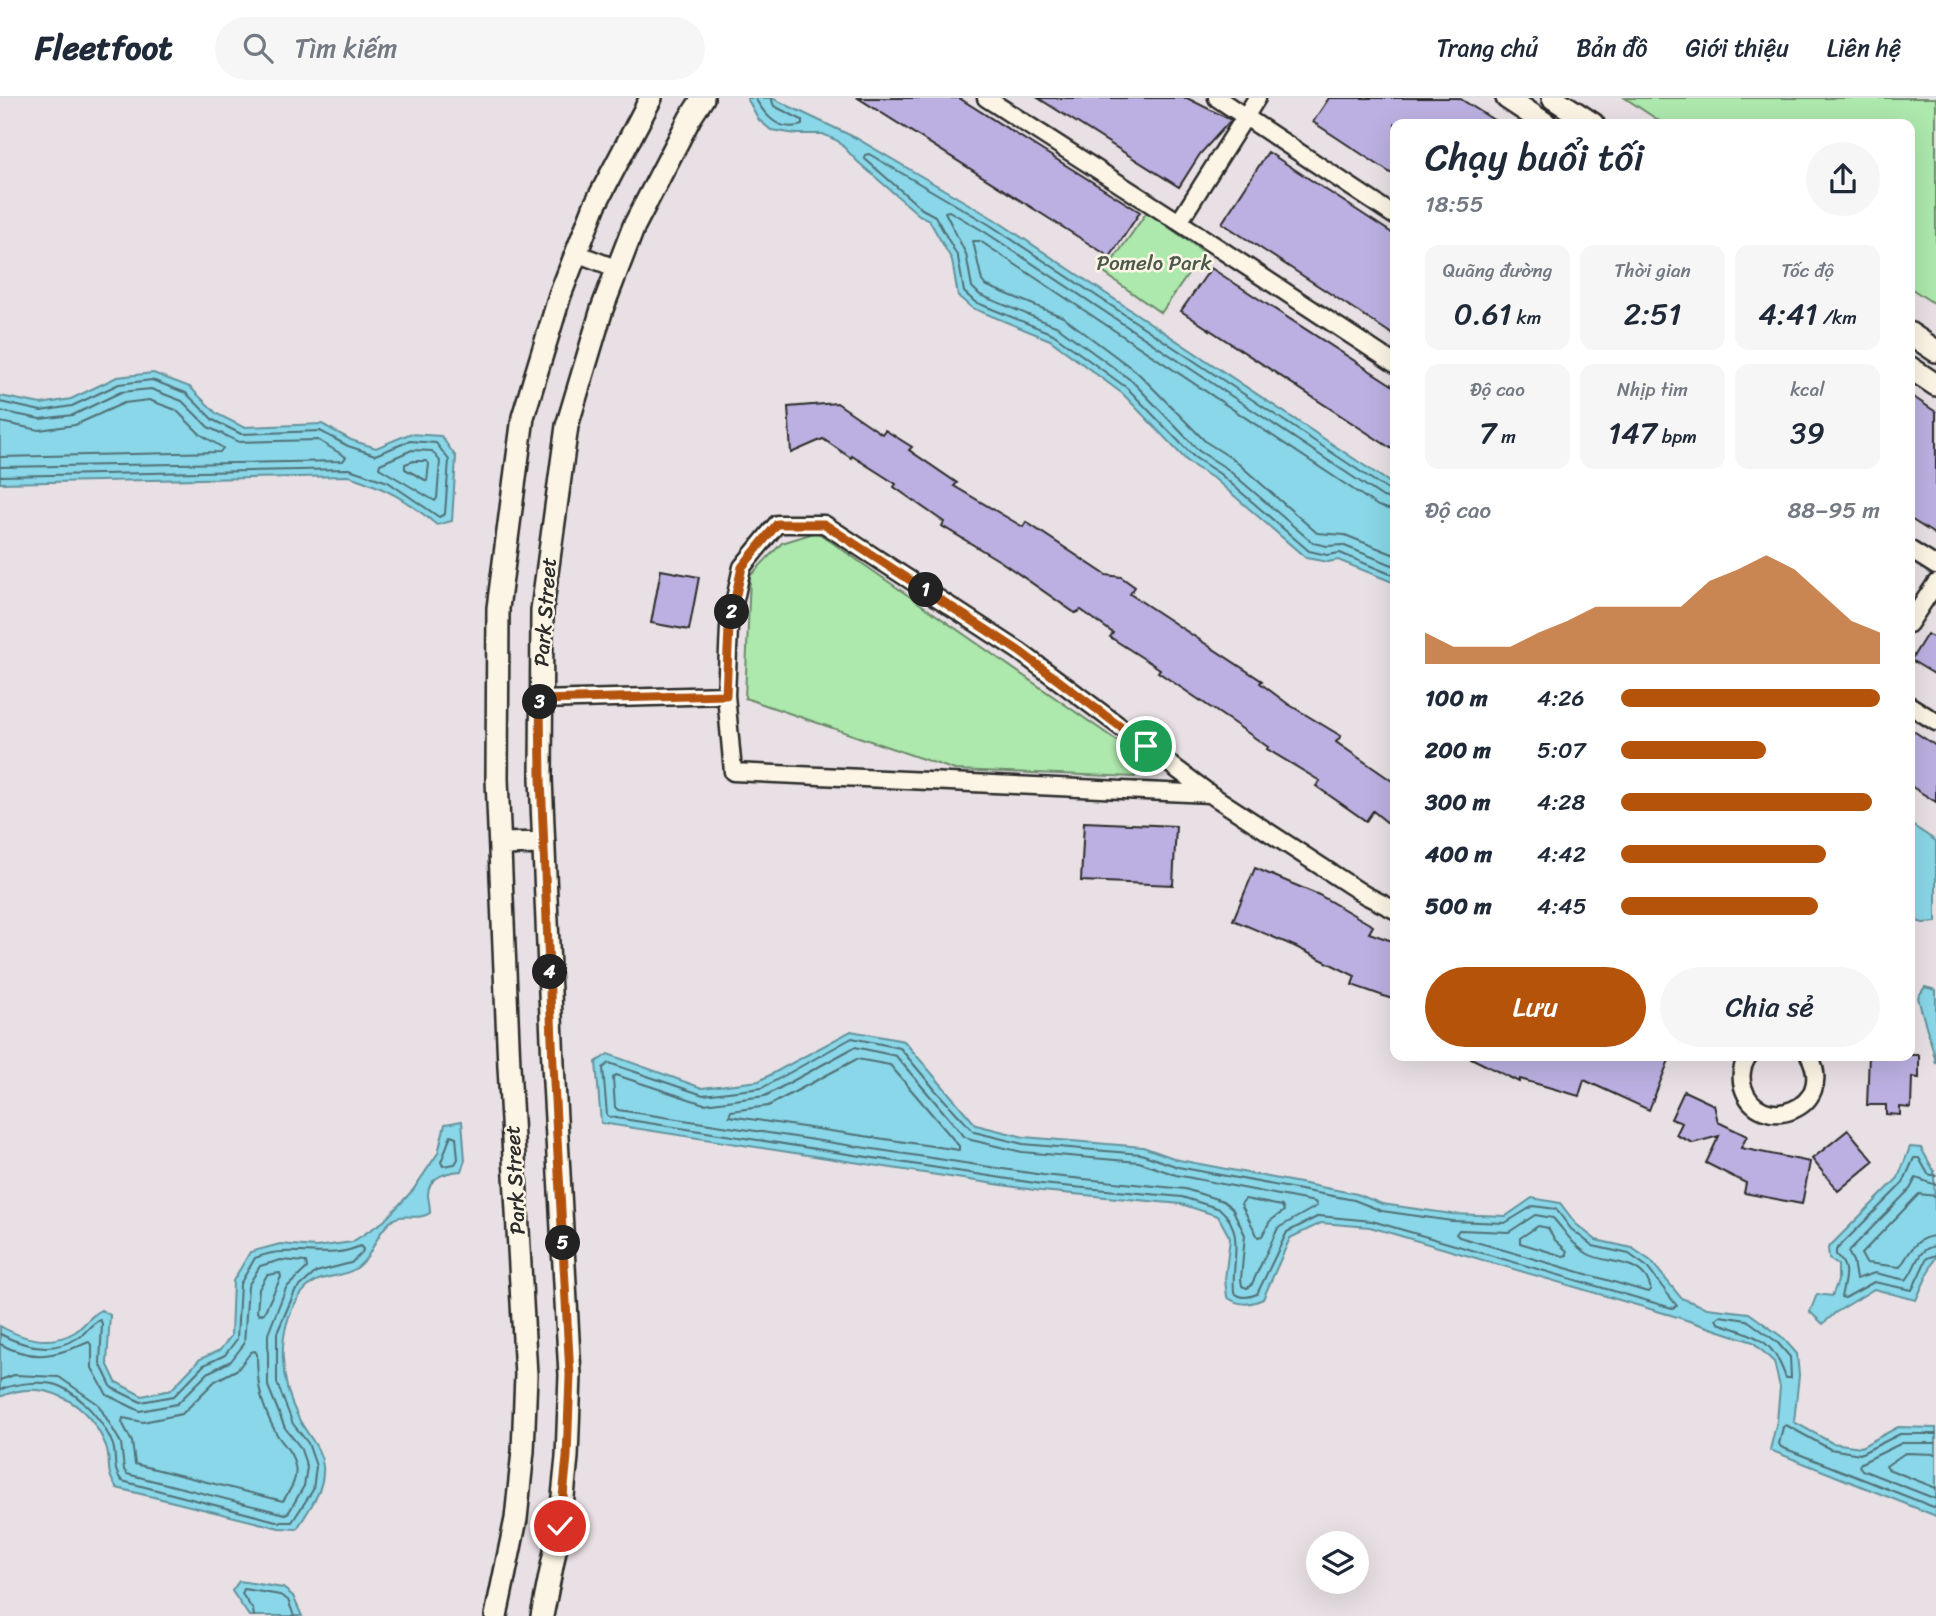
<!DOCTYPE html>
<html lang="vi">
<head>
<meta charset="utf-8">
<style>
  :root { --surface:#fff; --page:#f6f6f7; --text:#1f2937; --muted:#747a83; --line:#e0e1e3; --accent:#b45309 }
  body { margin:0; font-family:Sriracha,sans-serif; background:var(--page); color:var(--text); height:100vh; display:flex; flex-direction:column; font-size:26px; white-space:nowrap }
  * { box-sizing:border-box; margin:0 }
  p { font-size:23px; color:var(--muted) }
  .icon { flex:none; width:38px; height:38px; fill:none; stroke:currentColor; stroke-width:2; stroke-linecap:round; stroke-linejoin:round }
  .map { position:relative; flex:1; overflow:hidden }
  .drawer { position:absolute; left:1390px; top:21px; width:525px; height:942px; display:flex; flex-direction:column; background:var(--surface); border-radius:14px; box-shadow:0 7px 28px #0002 }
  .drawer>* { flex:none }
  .controls { position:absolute; left:1306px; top:1433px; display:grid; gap:14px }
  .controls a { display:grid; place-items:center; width:63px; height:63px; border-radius:50%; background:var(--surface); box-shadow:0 7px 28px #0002; font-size:35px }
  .pin { position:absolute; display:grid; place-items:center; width:60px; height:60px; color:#fff; margin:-30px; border:4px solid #fff; border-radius:50%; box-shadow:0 2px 7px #0007 }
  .km { position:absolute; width:35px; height:35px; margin:-18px; border-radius:50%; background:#222; color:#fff; font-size:19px; line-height:35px; text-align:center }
  .round { display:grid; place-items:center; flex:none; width:74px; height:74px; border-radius:37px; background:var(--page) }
  .overview { display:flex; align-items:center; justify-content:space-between; height:119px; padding:0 35px }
  h1 { font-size:38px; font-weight:600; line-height:52px }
  .figures { display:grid; grid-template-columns:repeat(3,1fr); gap:10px; height:119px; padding:7px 35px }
  .figures div { display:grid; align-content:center; border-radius:14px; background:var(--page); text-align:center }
  .figures b { font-size:30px; font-weight:600 }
  .figures small { font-size:19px; font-weight:400 }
  .figures p { font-size:19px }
  .chart { height:196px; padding:14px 35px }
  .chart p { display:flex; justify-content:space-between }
  .chart svg { width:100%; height:126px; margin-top:7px; fill:var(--accent); opacity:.7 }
  .button { display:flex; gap:14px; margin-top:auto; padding:14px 35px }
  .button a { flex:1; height:80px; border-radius:42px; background:var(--accent); color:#fff; font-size:28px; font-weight:600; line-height:80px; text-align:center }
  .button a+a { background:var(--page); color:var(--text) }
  ul { padding:0 35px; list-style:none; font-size:23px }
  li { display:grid; grid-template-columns:112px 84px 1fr; align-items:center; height:52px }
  li i { height:18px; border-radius:9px; background:var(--accent) }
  header { display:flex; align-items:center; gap:42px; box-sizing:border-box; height:98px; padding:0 35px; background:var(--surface); border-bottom:2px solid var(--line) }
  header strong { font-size:33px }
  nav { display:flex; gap:38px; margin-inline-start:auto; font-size:24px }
  .search { width:490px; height:63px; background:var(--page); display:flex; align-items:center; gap:18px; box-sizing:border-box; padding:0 24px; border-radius:38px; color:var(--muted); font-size:26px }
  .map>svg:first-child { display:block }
  .green { fill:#ade8ad; stroke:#6c8a6c; stroke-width:2 }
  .water { fill:#89d7e8; stroke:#63929c; stroke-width:2 }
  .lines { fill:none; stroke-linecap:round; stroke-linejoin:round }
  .shore { stroke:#517077; stroke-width:2 }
  .building { fill:#bbb0e1; stroke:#2b2b2b; stroke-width:2 }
  .minor-casing { stroke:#2b2b2b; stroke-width:21 }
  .tertiary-casing { stroke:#2b2b2b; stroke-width:26 }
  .minor { stroke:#fcf5e5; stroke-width:16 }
  .tertiary { stroke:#fcf5e5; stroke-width:21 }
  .route-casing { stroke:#fff; stroke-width:14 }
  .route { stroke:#b45309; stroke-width:9 }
  .labels { text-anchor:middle; stroke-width:5; stroke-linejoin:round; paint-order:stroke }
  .park-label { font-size:21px; fill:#4c5a4c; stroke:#fcf5e5 }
  .street-label { font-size:21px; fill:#2b2b2b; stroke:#fcf5e5 }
</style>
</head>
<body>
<header>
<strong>Fleetfoot</strong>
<div class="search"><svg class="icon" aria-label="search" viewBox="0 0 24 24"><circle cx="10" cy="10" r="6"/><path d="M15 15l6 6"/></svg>Tìm kiếm</div>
<nav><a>Trang chủ</a><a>Bản đồ</a><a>Giới thiệu</a><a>Liên hệ</a></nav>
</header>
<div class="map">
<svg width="1936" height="1518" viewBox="0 0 1936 1518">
  <rect width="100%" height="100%" fill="#e8e0e4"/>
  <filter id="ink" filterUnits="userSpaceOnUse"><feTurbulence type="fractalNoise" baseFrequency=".0143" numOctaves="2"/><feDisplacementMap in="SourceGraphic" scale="14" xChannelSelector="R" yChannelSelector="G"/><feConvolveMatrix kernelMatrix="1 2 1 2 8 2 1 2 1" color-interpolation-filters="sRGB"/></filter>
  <g filter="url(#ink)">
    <path class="green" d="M1625 0H1936V207L1909 189V26H1664Z
      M1147 114 1204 154 1161 215 1104 175Z
      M817 434 1136 656 1135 679 955 672 745 600 750 478 782 445Z"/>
    <path class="water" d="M747 0H772L856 40 994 121 1395 388V485L1338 462 1328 464 1306 460 1216 382 1189 365 1123 296 1050 242 972 210 958 198 952 162 929 122 919 117 858 64 838 43 823 36H796L771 32 759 22Z
      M153 275 190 289 217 316 243 329 322 326 351 342 376 350 409 336 441 338 456 359 452 423 437 427C405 401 388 391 349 378L0 385V298L41 306 71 301 117 279Z
      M1909 725 1936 743V824L1923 825 1909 821Z
      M1925 889 1936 892V966C1932 943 1923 922 1918 899Z
      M851 933 904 943 976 1027 1024 1039 1143 1049 1179 1062 1357 1096 1382 1106 1452 1116 1506 1118 1532 1100 1560 1105 1576 1126 1596 1142 1632 1150 1651 1163 1681 1200 1707 1210 1749 1215 1782 1239 1797 1256 1799 1277 1794 1324 1832 1345 1861 1349 1898 1329 1936 1330V1418L1770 1352 1777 1323 1780 1289 1774 1264 1753 1244 1674 1218 1370 1129 1321 1125 1290 1140 1263 1201C1250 1207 1239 1208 1227 1199L1225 1181 1230 1140 1218 1118 1181 1106 1041 1093 601 1025 596 964 608 956 702 990 759 983Z
      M462 1023 465 1062 461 1073C447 1074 427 1079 428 1098 429 1104 430 1109 430 1115 419 1123 404 1115 394 1121 375 1133 374 1159 355 1171 335 1183 316 1173 299 1199 275 1235 280 1284 299 1321 307 1337 321 1349 323 1368 325 1392 309 1411 297 1431L279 1430 117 1390C104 1372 112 1365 106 1348 88 1304 45 1279 0 1299V1228C23 1241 50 1249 75 1234 84 1228 90 1218 101 1212L110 1217 107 1265 116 1284 142 1298 171 1292 200 1261 220 1252 231 1238 233 1183 250 1154 280 1146 316 1149 352 1144 384 1123 413 1092 438 1055 445 1026Z
      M1910 1049 1921 1050 1934 1073 1936 1158 1916 1202 1874 1191 1835 1215 1823 1226 1810 1214 1817 1196 1832 1198 1838 1183V1167L1829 1161 1828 1150 1898 1080Z
      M239 1483 283 1490 293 1498 302 1518H249L232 1493Z"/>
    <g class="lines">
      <path class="shore" d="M755 0C766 19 779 34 802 27V22L774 8 771 0
        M0 304 41 313 72 308 119 286 152 282 186 295 213 322 241 336 320 333 348 348 375 357 410 343 436 345 449 362 445 416 439 419 388 384 349 371 0 378
        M0 313 40 321 73 317 121 294 151 291 182 303 208 329 239 344 318 342 346 359 343 363 0 369
        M0 324 39 332 75 327 124 305 149 302 176 312 200 336 223 350 220 354 0 359
        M412 352 432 353 440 363 437 400 435 403 379 370 380 366Z
        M414 363H426L429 366 427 383 405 371V366Z
        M1395 393 1388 392 990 127 869 56 865 57V61L922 111 935 118 958 159 964 194 975 204 1053 236 1127 290 1194 359 1220 376 1309 453 1327 457 1340 455 1395 478
        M1395 402 1383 399 985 134 949 113 945 114 966 156 972 189 980 197 1058 229 1132 283 1199 353 1226 370 1313 445 1327 448 1342 447 1395 468
        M1395 413 1378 408 980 143H973L982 183 985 187 1063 219 1138 275 1206 344 1233 361 1317 435 1345 437 1395 457
        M852 940 900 950 936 993 974 1034 1023 1046 1141 1056 1178 1069 1354 1102 1382 1113 1452 1123 1505 1125 1533 1108 1556 1111 1571 1131 1593 1148 1629 1156 1646 1168 1677 1208 1672 1210 1372 1123 1319 1118 1287 1134 1257 1196C1250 1199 1240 1201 1234 1194 1231 1165 1246 1133 1220 1111L1182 1099 1041 1086 610 1019 607 1017 603 970 609 965 703 997 762 990Z
        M855 949 896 958 964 1038 971 1042 1022 1054 1139 1064 1176 1077 1315 1104 1317 1108 1278 1130 1251 1188 1247 1190 1242 1188 1241 1181 1245 1137 1232 1110 1223 1103 1185 1091 1043 1077 618 1012 615 1009 613 980 616 977 704 1006 765 998Z
        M857 961 890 967 959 1048V1052L729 1018 731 1013 768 1008Z
        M451 1037 456 1039 458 1061 455 1066 443 1068 441 1064Z
        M1936 1078 1928 1076 1919 1060H1914L1903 1085 1836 1152V1157C1851 1169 1844 1183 1841 1199L1845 1200 1874 1184 1912 1192 1927 1160 1936 1157
        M1936 1087 1916 1080 1910 1091 1848 1154 1853 1163 1856 1181 1875 1175 1906 1182C1917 1170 1916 1150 1936 1148
        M1936 1098 1919 1096 1861 1156 1866 1165 1900 1169C1911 1154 1914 1139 1936 1138
        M1245 1101 1282 1108 1284 1113 1270 1123 1262 1138 1258 1139 1241 1106Z
        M1535 1117 1553 1120C1565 1133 1571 1146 1588 1156 1607 1167 1645 1159 1651 1192L1648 1194 1459 1139 1456 1136 1459 1132 1509 1134Z
        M1538 1128 1548 1130 1555 1142 1567 1153V1157L1563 1158 1520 1145V1140Z
        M280 1175 281 1179 264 1215 259 1217 257 1214 259 1191 267 1177Z
        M1720 1218 1747 1222 1777 1244 1790 1259 1791 1280H1786C1772 1239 1755 1238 1718 1225L1716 1221Z
        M0 1236C25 1249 53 1256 79 1239 87 1234 91 1225 100 1222L102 1225 100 1265 112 1290 141 1304 174 1298 204 1267 225 1257 237 1241 240 1186 255 1160C263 1157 273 1154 282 1154 307 1152 336 1160 360 1148L363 1151 362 1155 351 1165 316 1174 295 1193 277 1235V1285L293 1326 308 1345 316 1368 313 1392 292 1424H280L122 1383C112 1372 117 1361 113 1347 105 1325 81 1297 59 1288 44 1282 14 1285 0 1292
        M0 1246C34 1264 55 1258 89 1244L92 1248V1270L107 1297 140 1313 177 1306 209 1274 231 1263 244 1246 248 1188 260 1168 281 1162 306 1164 307 1170 286 1190 268 1236V1288L285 1330 300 1349 307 1369 304 1388 289 1414 285 1416 127 1376 124 1372 121 1345 98 1306 59 1279 14 1277 0 1282
        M255 1253 257 1256C257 1288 261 1307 276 1335 283 1347 293 1354 295 1368 298 1381 290 1392 283 1403L135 1366 132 1344 122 1324 123 1320 143 1324 182 1316 215 1283 238 1271 251 1254Z
        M1936 1336H1900L1860 1356 1830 1351 1786 1327 1783 1329 1779 1346 1781 1349 1936 1410
        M1936 1345H1902L1861 1365 1859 1368 1862 1372 1936 1401
        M1936 1356 1905 1355 1886 1368 1888 1371 1936 1390
        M254 1518 253 1512 242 1496 244 1491 280 1497 288 1502 294 1518"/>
    </g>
    <path class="building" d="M858 0H959L1140 114 1110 159Z
      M1038 0H1187L1231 22 1200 56 1179 89Z
      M1329 0H1459L1500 26H1395V78L1313 24Z
      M1268 54 1395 137V238L1222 125Z
      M1211 170 1395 289V353L1181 213Z
      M1909 296 1936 314V437L1909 420Z
      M837 305 882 336 885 332 912 349 909 352 957 385 954 388 1023 429 1026 424 1106 477 1121 479 1135 489 1130 496 1262 583 1260 585 1288 606 1341 638 1336 644 1395 685V731L1373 713 1366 723 1316 688 1320 683 1267 651 1268 649 1238 628 1158 574 1160 571 1110 539 1113 535 1081 512 1075 515 1000 463 942 428 944 424 894 389 896 386 852 358 851 360 823 341 791 355 788 309Z
      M661 472 699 479 689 532 651 525Z
      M1927 536 1936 541V577L1911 562Z
      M1909 630 1936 648V704L1909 687Z
      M1084 724 1176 728 1173 787 1081 783Z
      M1255 770 1319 797 1373 828 1369 835 1395 844V902L1352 887 1355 878 1294 848 1233 822Z
      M1465 957H1671L1649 1012 1584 982 1579 998 1520 981 1519 984Z
      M1869 957H1919V980L1912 979 1911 1010 1900 1009V1017L1886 1016V1007H1867Z
      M1684 993 1714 1007 1718 1024 1747 1038 1741 1050 1810 1064 1802 1106 1744 1095 1746 1085 1706 1065 1719 1038 1693 1045 1676 1037 1682 1025 1671 1021Z
      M1848 1032 1874 1063 1838 1093 1812 1061Z"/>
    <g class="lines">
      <defs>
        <path id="minor" d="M986 0 1179 124 1395 266
          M1217 0 1395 118
          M1179 124 1257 0
          M576 155 618 171
          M1909 451 1936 468
          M1909 526 1936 485
          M726 597 729 529 742 469 777 426H824L1019 553 1210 696 1365 797 1395 812
          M540 602 726 597 733 674 1210 696
          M1909 607 1936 624
          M1749 957C1742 966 1740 978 1743 989 1758 1039 1838 1011 1809 957"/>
        <path id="tertiary" d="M1507 0 1546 26
          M1553 0 1593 26
          M1909 235 1936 253
          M1909 269 1936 287
          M500 746 544 745
          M496 1518 516 1421 523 1353 526 1277 509 968 497 681 498 510 523 319 560 197 595 107 651 0
          M542 1518 560 1428 567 1359 570 1277 553 966 541 680 542 512 567 328 602 211 634 128 690 20 703 0"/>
      </defs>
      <use href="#minor" class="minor-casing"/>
      <use href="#tertiary" class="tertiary-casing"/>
      <use href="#minor" class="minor"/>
      <use href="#tertiary" class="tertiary"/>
    </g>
  </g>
  <g class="lines" filter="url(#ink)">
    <defs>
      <path id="route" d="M560 1428 567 1359 570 1277 553 966 541 680 540 602 726 597 729 529 742 469 777 426H824L1019 553 1146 648"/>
    </defs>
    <use href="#route" class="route-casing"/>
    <use href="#route" class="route"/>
  </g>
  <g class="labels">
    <g class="park-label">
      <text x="1154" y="172">Pomelo Park</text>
    </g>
    <g class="street-label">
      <text transform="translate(545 514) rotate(-86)" y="7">Park Street</text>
      <text transform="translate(515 1082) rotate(-93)" y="7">Park Street</text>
    </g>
  </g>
</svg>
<div class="controls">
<a><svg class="icon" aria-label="layers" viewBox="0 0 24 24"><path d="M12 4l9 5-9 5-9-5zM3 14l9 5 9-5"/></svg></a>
</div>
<div class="pin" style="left:1146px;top:648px;background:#1e9e55"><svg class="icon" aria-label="arrive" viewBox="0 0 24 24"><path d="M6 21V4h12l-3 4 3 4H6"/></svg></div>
<div class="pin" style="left:560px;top:1428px;background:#d93025"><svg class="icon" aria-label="check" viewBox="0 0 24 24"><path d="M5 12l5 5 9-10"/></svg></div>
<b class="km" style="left:926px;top:492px">1</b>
<b class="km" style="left:732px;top:514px">2</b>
<b class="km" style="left:540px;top:604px">3</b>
<b class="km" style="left:550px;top:874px">4</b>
<b class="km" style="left:563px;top:1145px">5</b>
<section class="drawer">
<div class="overview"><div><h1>Chạy buổi tối</h1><p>18:55</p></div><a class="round"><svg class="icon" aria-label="share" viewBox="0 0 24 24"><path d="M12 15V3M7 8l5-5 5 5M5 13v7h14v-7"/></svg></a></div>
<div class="figures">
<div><p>Quãng đường</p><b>0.61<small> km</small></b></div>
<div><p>Thời gian</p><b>2:51</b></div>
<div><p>Tốc độ</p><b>4:41<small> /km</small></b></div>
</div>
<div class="figures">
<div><p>Độ cao</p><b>7<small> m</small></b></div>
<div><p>Nhịp tim</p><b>147<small> bpm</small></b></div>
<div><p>kcal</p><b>39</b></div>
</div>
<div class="chart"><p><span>Độ cao</span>88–95 m</p>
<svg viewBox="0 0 160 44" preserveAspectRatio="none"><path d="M0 44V33L10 38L20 38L30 38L40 33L50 29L60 24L70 24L80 24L90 24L100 15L110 11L120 6L130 11L140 20L150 29L160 33V44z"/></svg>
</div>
<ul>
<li><b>100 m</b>4:26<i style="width:100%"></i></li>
<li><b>200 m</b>5:07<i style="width:56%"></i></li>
<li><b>300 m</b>4:28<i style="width:97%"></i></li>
<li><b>400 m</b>4:42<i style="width:79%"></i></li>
<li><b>500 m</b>4:45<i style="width:76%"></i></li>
</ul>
<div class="button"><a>Lưu</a><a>Chia sẻ</a></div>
</section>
</div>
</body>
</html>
